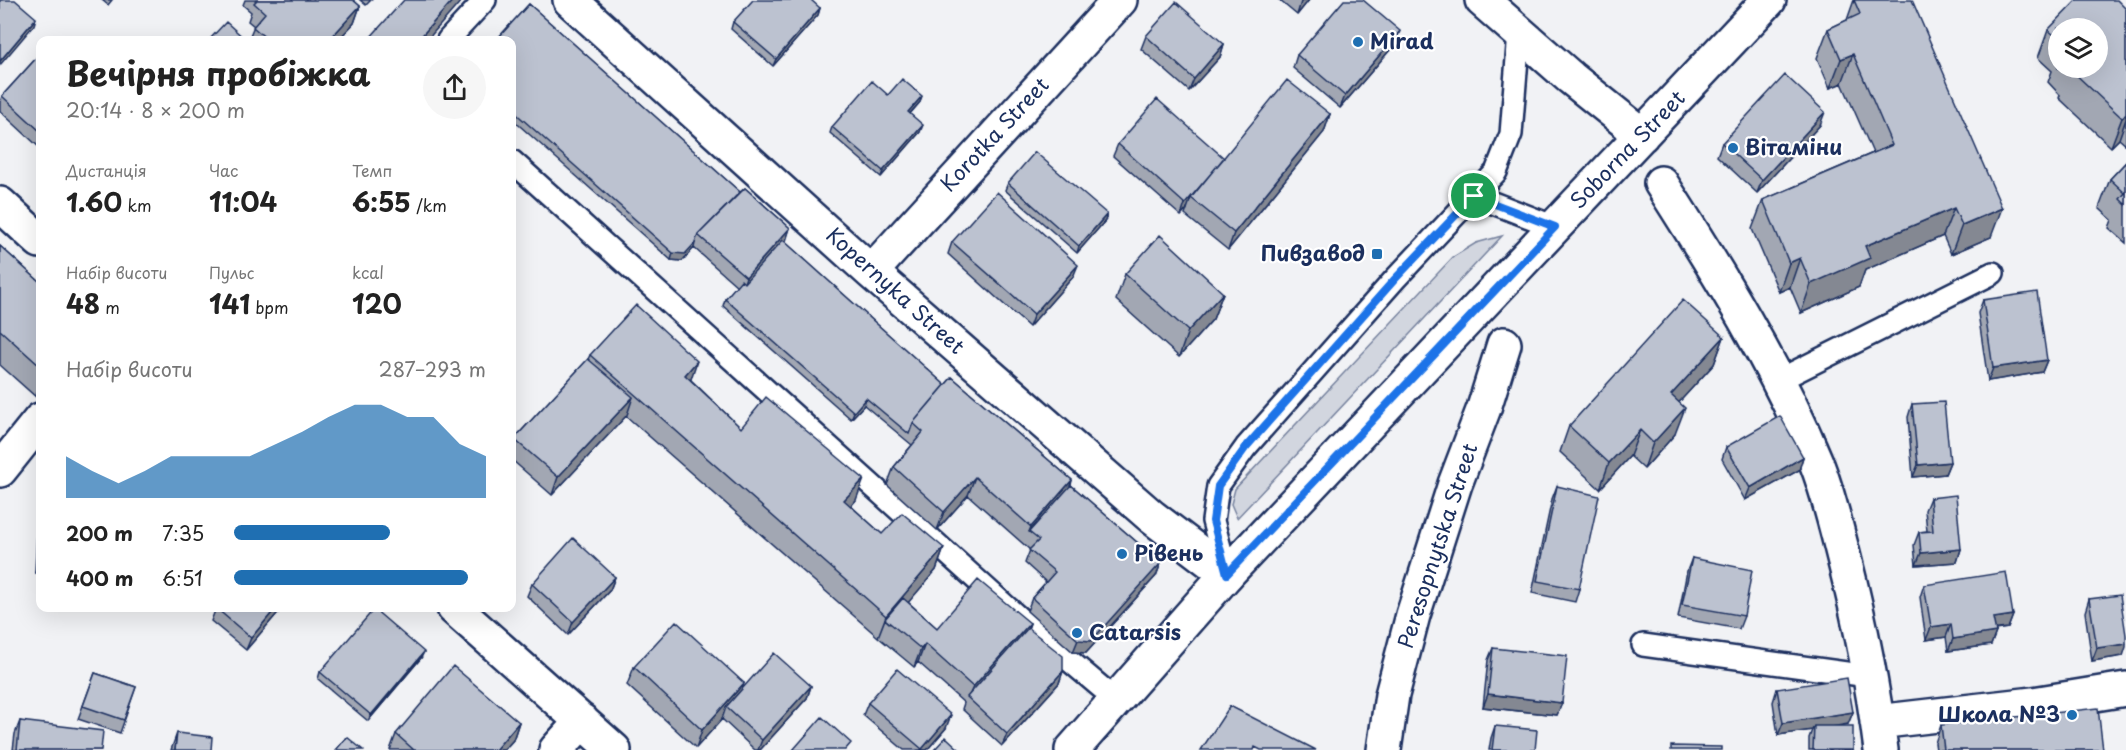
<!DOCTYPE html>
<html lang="uk">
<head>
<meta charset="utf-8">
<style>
  :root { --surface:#fff; --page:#f6f6f6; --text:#222; --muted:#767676; --accent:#1f6fb2 }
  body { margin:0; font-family:"Playpen Sans",sans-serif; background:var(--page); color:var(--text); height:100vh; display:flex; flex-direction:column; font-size:22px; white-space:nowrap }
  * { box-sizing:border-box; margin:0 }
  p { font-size:20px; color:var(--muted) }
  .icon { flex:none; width:33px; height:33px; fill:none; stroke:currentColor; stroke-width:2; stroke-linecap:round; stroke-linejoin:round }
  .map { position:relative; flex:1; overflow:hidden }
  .side { position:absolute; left:36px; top:36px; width:480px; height:576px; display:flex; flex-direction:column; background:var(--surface); border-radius:12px; box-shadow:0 6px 24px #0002 }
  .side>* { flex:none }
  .fabs { position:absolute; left:2048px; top:18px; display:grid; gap:12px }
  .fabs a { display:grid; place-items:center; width:60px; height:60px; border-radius:50%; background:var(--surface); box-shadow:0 6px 24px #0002; font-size:30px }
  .pin { position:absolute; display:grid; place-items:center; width:51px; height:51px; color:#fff; margin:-26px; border:3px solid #fff; border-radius:50%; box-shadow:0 2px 6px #0007 }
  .round { display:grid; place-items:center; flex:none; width:63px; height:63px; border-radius:32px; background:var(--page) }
  .summary { display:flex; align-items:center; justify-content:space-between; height:102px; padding:0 30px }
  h1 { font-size:33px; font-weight:700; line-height:45px }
  .figures { display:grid; grid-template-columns:repeat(3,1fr); gap:9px; height:102px; padding:6px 30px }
  .figures div { display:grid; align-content:center }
  .figures b { font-size:26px; font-weight:700 }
  .figures small { font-size:16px; font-weight:400 }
  .figures p { font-size:16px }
  .chart { height:168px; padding:12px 30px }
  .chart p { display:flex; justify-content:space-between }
  .chart svg { width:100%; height:108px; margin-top:6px; fill:var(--accent); opacity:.7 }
  ul { padding:0 30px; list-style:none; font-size:20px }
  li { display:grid; grid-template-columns:96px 72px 1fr; align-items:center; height:45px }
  li i { height:15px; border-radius:8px; background:var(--accent) }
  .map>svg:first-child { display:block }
  .green { fill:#d2d6df; stroke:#76829e; stroke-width:1.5 }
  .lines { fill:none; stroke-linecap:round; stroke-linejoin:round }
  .service-casing { stroke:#1b2f5e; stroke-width:26 }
  .minor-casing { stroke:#1b2f5e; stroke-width:38 }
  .primary-casing { stroke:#1b2f5e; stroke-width:38 }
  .service { stroke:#fff; stroke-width:21 }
  .minor { stroke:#fff; stroke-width:33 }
  .primary { stroke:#fff; stroke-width:33 }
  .wall { fill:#a2a7b3; stroke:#1b2f5e; stroke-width:1.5; fill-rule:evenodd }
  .shaded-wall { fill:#848892; stroke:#1b2f5e; stroke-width:1.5 }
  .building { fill:#bcc2d0; stroke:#1b2f5e; stroke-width:1.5 }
  .route-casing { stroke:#fff; stroke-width:12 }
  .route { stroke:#1a73e8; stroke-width:8 }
  .poi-dot { fill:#1f6fb2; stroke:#fff; stroke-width:2 }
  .labels { text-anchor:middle; stroke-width:4.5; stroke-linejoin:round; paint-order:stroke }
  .poi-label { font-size:21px; font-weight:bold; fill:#1b2f5e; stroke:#fff; text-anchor:start }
  .street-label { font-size:21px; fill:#1b2f5e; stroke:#fff }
</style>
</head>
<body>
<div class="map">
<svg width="2126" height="750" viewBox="0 0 2126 750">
  <rect width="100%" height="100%" fill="#f1f2f5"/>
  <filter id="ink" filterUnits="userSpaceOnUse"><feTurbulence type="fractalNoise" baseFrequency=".0167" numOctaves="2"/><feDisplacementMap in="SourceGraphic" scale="12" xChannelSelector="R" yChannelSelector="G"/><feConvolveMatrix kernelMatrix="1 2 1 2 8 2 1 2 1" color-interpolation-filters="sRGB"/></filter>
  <g filter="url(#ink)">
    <path class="green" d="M1502 236 1237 518 1231 504 1235 489 1453 257 1476 243Z"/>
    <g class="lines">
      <defs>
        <path id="service" d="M448 40 485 0
          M512 161 1019 618 1116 700
          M1475 196 1555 227
          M1777 381 1993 273
          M1227 574 1213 521 1218 486 1246 447 1395 279 1496 172 1511 134 1519 33
          M1643 645 1868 676"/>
        <path id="minor" d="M570 0 871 272 1152 517 1227 574
          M1661 183C1718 272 1775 364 1816 462 1828 492 1836 526 1844 558 1860 621 1873 686 1881 750
          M0 204 40 241
          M871 272 1120 0
          M0 470 40 420
          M454 608 614 750
          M1877 722 2033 704 2126 689
          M556 750 582 721
          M1384 750 1392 695 1413 615 1455 484 1484 408 1504 344"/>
        <path id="primary" d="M1482 0 1571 78 1642 135
          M1072 750 1227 574 1769 0"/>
      </defs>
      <use href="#service" class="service-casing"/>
      <use href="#minor" class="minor-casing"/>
      <use href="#primary" class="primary-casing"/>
      <use href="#service" class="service"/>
      <use href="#minor" class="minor"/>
      <use href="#primary" class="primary"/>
    </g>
    <path class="wall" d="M102 0H112L108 5Z
      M245 0H353L360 6 354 23 338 40H248L254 26 248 21 251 12 243 5Z
      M360 0H371L366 5Z
      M1279 0H1309L1297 15Z
      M1854 0 1991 237 1951 254 1943 236 1865 270 1859 287 1801 313 1790 287 1779 292 1752 229 1763 200 1873 153 1842 83 1830 88 1817 58 1828 29 1847 20Z
      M529 4 740 192 745 188 790 228 785 242 945 385 952 377 1072 480 1071 485 1161 563 1156 576 1086 653 1073 652 1027 611 1032 598 1046 582 1025 563 1030 550 968 495 937 530 887 485 894 467 912 445 864 405 851 419 723 306 725 299 737 286 694 248 682 261 671 260 512 119V40H497L498 38Z
      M820 8 818 15 773 66 731 29 733 22Z
      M2126 9V145L2119 139 2111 147 2059 98 2060 95 2048 82 2052 71 2038 58 2048 30ZM2058 28 2097 68H2058Z
      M1146 36 1224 44 1220 57 1189 91 1141 49Z
      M1395 44 1340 108 1293 68 1297 55Z
      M40 54V148L0 111V102L2 96Z
      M888 95 920 102 910 114 920 132 881 177 830 133 832 127Z
      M1330 114 1324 132 1228 250 1185 215 1187 209 1181 216 1113 156 1118 144 1224 158Z
      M1820 125 1757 193 1717 156 1722 143Z
      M2126 162V243L2109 228 2112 220 2099 208 2110 179Z
      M1008 183 1107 214 1105 221 1077 253 1005 190Z
      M952 242 1073 277 1029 327 948 254Z
      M0 246 40 282V391L36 397 0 365Z
      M1125 274 1223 293 1213 319 1179 357 1116 300Z
      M1983 300 2047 360 2042 372 1988 381 1978 313Z
      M1724 337 1714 364 1679 402 1675 434 1644 469 1630 456 1600 489 1560 452 1569 426Z
      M590 355 691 380 741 428 856 500 851 506 882 534 944 548 936 570 908 602 937 628 1030 623 1028 628 1063 671 1059 683 1002 746 962 709 964 703 918 662 914 667 878 637 626 416 552 495 512 460V446L514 439 588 359Z
      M1912 404 1950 462 1945 474 1913 477 1908 417Z
      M1726 447 1803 457 1799 470 1745 500 1722 459Z
      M1557 486 1579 589 1575 602 1532 593 1552 499Z
      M1930 498 1961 549 1957 562 1916 565 1914 545 1919 532 1927 531 1925 510Z
      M40 500V574L35 573 38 508Z
      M1692 558 1744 616 1739 629 1678 618 1687 571Z
      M615 577 610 590 568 635 527 596 532 584Z
      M1924 585 2013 615 2008 628 1995 630 1996 632 1991 645 1948 651 1946 637 1926 640 1920 597Z
      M2089 599 2123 656 2092 661 2085 612Z
      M216 608H282L246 650 211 621Z
      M1493 648 1562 703 1557 715 1483 707 1488 660Z
      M421 658 368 721 318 679 320 672Z
      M634 667 744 683 742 689 811 686 807 698 760 750H755L722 719 696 748 627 685Z
      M95 673 136 687 120 733 78 719Z
      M1777 689 1853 712 1848 724 1836 726 1853 750H1809V738L1812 730 1778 735 1773 702Z
      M868 703 946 728 927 750H904L863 715Z
      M20 721 101 750H13L15 734Z
      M519 722 513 740 504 750H390L396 734Z
      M1941 725 2103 750H1936L1935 743Z
      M1495 726 1535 750H1489L1491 738Z
      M177 733 175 750H171Z"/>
    <path class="shaded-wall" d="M453 0H462L427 40H418Z
      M1303 0H1309L1297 15 1301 2Z
      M360 6 354 23 338 40H329Z
      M820 8 818 15 773 66 776 59Z
      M36 18 34 25 0 65V61Z
      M1400 31 1395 44 1340 108 1345 96Z
      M1224 44 1220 57 1189 91 1194 79Z
      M1853 54 1842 83 1830 88 1841 59Z
      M922 96 920 102 905 119 908 112Z
      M1825 112 1820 125 1757 193 1762 180Z
      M2126 113V119L2119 139 2111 147 2122 118Z
      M1330 114 1324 132 1228 250 1234 233Z
      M923 125 920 132 881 177 883 171Z
      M1225 159 1191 198 1187 209 1181 216 1185 204Z
      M1954 208 1943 236 1865 270 1859 287 1801 313 1811 284 1865 246Z
      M2002 208 1991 237 1951 254 1962 225Z
      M1107 214 1105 221 1077 253 1079 246Z
      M790 228 786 241 742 289 746 277Z
      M695 243 694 248 682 261 671 260 673 253Z
      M1800 258 1790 287 1779 292 1789 263Z
      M1078 265 1073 277 1029 327 1034 314Z
      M1223 293 1213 319 1179 357 1188 331Z
      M1724 337 1714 364 1661 422 1671 395Z
      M2047 360 2042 372 1988 381 1993 368Z
      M697 361 690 382 685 375Z
      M40 383V391L36 397Z
      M633 397 627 415 552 495 558 477Z
      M866 398 864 405 851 419 854 412Z
      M1685 408 1675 434 1644 469 1653 443Z
      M1640 430 1630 456 1600 489 1609 463Z
      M1803 457 1799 470 1745 500 1750 488Z
      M1950 462 1945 474 1913 477 1918 465Z
      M975 477 968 495 937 530 944 512Z
      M864 479 856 500 837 521 844 500Z
      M1072 480 1066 498 1029 532 1031 527Z
      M944 548 936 570 890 624 885 619 878 637 886 616Z
      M1961 549 1957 562 1916 565 1921 553Z
      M39 561H40V574L35 573Z
      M1161 563 1156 576 1086 653 1073 652 1078 640Z
      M615 577 610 590 568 635 573 622Z
      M276 608H282L246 650 251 638Z
      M2013 615 2008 628 1989 630 1993 618Z
      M1030 623 1024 641 968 698 973 687Z
      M1951 624 1946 637 1926 640 1931 627Z
      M1996 632 1991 645 1948 651 1953 639Z
      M925 644 918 662 914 667 921 649Z
      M2126 644V647L2123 656 2092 661 2097 648Z
      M424 652 421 658 368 721 371 715Z
      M1063 671 1059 683 1002 746 1007 734Z
      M744 683 738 701 726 707 722 719 696 748 702 730Z
      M811 686 807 698 760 750H758L762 740Z
      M1488 694 1562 703 1557 715 1483 707Z
      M1853 712 1848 724 1814 730V726L1812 730 1778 735 1783 723Z
      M951 715 946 728 927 750H921Z
      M519 722 513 740 504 750H495Z"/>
    <path class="building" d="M0 0H15L36 18 0 61Z
      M257 0H353L360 6 329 40H268L253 27 265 13 254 3Z
      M404 0H453L418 40H368Z
      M753 0H811L820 8 776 59 733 22Z
      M1344 0H1363L1400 31 1345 96 1297 55Z
      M1854 0H1912L2002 208 1962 225 1954 208 1865 246 1870 258 1811 284 1800 258 1789 263 1763 200 1892 145 1853 54 1841 59 1828 29 1860 14Z
      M2077 0H2117L2126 9V113L2122 118 2070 69 2072 68H2097V28H2058V38L2048 30Z
      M1176 2 1224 44 1194 79 1146 36Z
      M529 4 740 192 698 235 695 243 685 254 673 253 512 110V40H501L498 38Z
      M226 22 246 40H209Z
      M40 54V131L2 96Z
      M1785 75 1825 112 1762 180 1722 143Z
      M902 79 922 96 908 112 923 125 883 171 832 127 872 81 888 95Z
      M1287 80 1330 114 1234 233 1191 198Z
      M1157 99 1224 158 1185 204 1118 144Z
      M1035 152 1107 214 1079 246 1008 183Z
      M2126 162V205L2120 199 2125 193 2110 179Z
      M745 188 790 228 746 277 698 235Z
      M997 192 1078 265 1034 314 952 242Z
      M1160 235 1223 293 1188 331 1125 274Z
      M783 240 945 385 913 423 909 434 866 398 854 412 725 299 741 280 744 283Z
      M0 246 40 282V366L0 330Z
      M2037 292 2047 360 1993 368 1983 300Z
      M1683 300 1724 337 1671 395 1685 408 1653 443 1640 430 1609 463 1569 426Z
      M636 305 697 361 685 375 741 428 766 397 864 479 844 500 882 534 902 513 944 548 886 616 590 355Z
      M588 359 633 397 558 477 514 439Z
      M952 377 1072 480 1031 527 975 477 944 512 894 467 923 432 913 423Z
      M1944 402 1950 462 1918 465 1912 404Z
      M1780 416 1803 457 1750 488 1726 447Z
      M1071 485 1161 563 1091 641 1078 640 1032 598 1055 572 1029 550 1039 540 1029 532Z
      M1557 486 1599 496 1579 589 1537 581Z
      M1956 495 1961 549 1921 553 1919 532 1933 531 1930 498Z
      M40 534V561H39Z
      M573 538 615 577 573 622 532 584Z
      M1692 558 1752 570 1744 616 1682 605Z
      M2006 572 2013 615 1993 618 1996 632 1953 639 1951 624 1931 627 1924 585Z
      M978 580 1030 623 973 687 925 644 921 649 885 619 903 598 937 628Z
      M2120 595 2126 635V644L2097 648 2089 599Z
      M216 608H276L251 638Z
      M374 609 424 652 371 715 320 672Z
      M676 621 744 683 702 730 634 667Z
      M1028 628 1063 656V671L1007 734 967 697Z
      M1493 648 1567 656 1562 703 1488 694Z
      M774 653 811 686 762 740 726 707Z
      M453 666 519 722 495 750H414L396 734Z
      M897 669 951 715 922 749 868 703Z
      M95 673 136 687 124 720 83 706Z
      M1847 678 1853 712 1783 723 1777 689Z
      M1230 706 1316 750H1261L1255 747 1254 750H1201Z
      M2098 708 2103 750H1944L1941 725Z
      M822 717 851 743 845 750H793Z
      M20 721 103 731 101 750H17Z
      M1495 726 1537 730 1535 750H1492Z
      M1814 726H1853V750H1813Z
      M177 733 212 737 211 750H175Z
      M347 737 363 750H336Z
      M946 737 960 750H934Z
      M1671 746 1721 747V750H1671Z"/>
  </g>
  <g class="lines" filter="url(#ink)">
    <defs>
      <path id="route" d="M1474 196 1555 227 1227 574 1213 521 1218 486 1246 447 1395 279Z"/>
    </defs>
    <use href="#route" class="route-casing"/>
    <use href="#route" class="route"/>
  </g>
  <g class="poi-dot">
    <circle cx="1358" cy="42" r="6"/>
    <circle cx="1733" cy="148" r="6"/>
    <rect x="1371" y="248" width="12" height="12" rx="3"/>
    <circle cx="1122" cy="554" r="6"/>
    <circle cx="1077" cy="633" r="6"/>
    <circle cx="2072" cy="715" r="6"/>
  </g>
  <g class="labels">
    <g class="poi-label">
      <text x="1370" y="49">Mirad</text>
      <text x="1745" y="155">Вітаміни</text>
      <text x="1365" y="261" text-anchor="end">Пивзавод</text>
      <text x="1134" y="561">Рівень</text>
      <text x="1089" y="640">Catarsis</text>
      <text x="2060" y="722" text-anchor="end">Школа №3</text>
    </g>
    <g class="street-label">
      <text transform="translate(995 135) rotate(-47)" y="7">Korotka Street</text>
      <text transform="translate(1628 150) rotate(-46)" y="7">Soborna Street</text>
      <text transform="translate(895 291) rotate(42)" y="7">Kopernyka Street</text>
      <text transform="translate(1438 546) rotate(-72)" y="7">Peresopnytska Street</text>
    </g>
  </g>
</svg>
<div class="fabs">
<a><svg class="icon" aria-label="layers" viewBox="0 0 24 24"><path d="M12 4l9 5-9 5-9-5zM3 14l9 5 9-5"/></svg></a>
</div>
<div class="pin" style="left:1474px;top:196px;background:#1e9e55"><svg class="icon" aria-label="arrive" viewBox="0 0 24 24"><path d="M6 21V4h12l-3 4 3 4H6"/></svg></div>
<section class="side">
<div class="summary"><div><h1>Вечірня пробіжка</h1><p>20:14 · 8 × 200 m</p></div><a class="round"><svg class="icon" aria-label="share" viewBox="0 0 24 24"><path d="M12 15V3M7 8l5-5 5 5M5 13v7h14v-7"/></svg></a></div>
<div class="figures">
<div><p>Дистанція</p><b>1.60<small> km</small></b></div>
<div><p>Час</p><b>11:04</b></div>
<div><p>Темп</p><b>6:55<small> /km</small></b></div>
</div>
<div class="figures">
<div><p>Набір висоти</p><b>48<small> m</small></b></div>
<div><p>Пульс</p><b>141<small> bpm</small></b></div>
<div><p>kcal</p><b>120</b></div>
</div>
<div class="chart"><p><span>Набір висоти</span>287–293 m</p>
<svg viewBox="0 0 160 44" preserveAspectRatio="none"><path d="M0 44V27L10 33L20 38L30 33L40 27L50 27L60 27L70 27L80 22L90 17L100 11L110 6L120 6L130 11L140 11L150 22L160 27V44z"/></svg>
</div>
<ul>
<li><b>200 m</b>7:35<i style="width:62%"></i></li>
<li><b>400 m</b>6:51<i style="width:93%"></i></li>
</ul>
</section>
</div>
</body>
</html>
